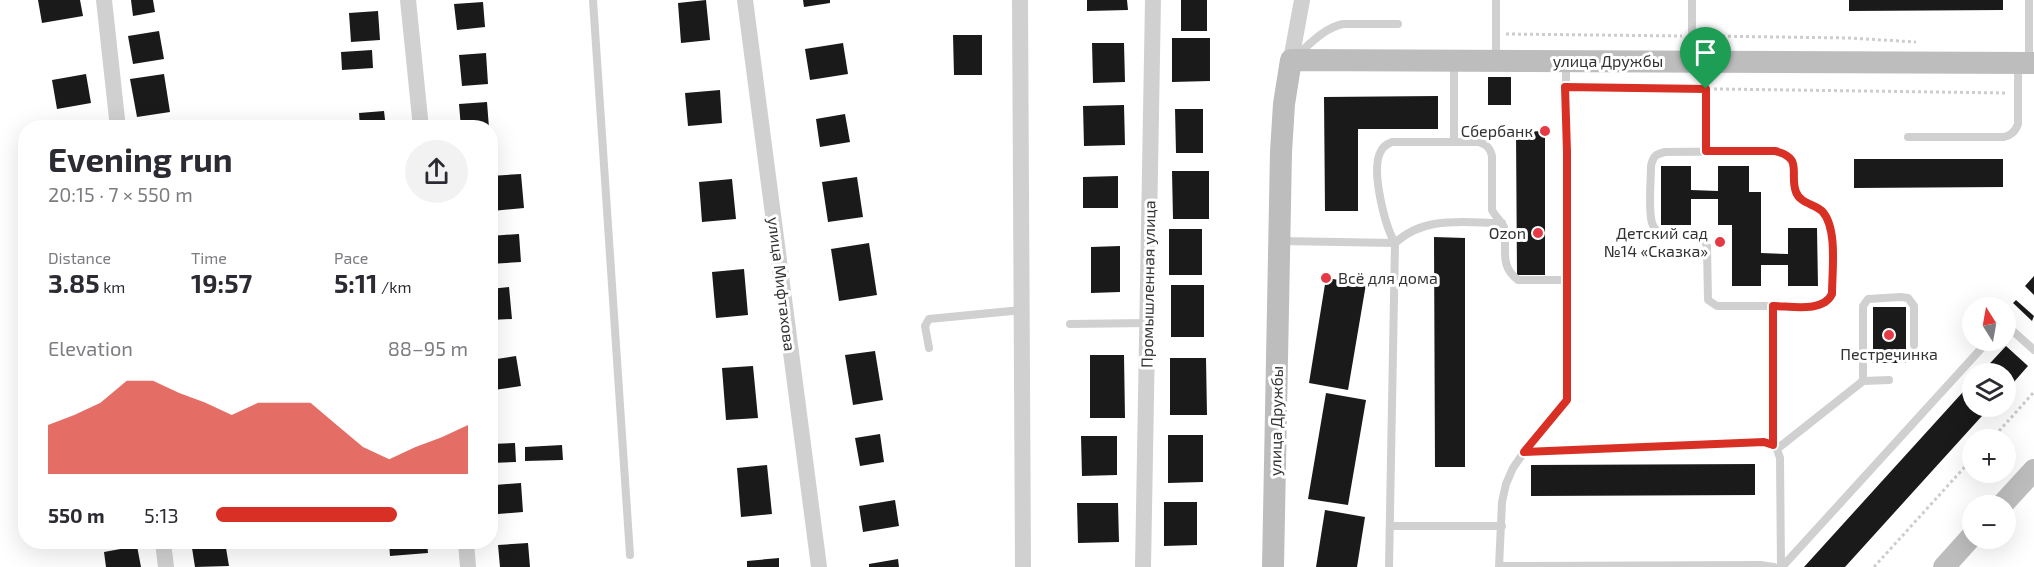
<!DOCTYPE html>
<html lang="en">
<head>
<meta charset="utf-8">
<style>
  :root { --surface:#fff; --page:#f2f2f3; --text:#2b2b33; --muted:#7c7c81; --accent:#d93025 }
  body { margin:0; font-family:"Exo 2",sans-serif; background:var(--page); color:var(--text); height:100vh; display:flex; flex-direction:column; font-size:22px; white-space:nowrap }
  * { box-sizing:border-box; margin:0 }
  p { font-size:20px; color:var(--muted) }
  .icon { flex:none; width:33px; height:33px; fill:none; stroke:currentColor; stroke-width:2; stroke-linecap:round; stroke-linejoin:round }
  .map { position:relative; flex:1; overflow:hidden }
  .drawer { position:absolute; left:18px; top:120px; width:480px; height:429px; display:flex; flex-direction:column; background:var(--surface); border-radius:24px; box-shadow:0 6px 24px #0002 }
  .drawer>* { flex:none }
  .needle { width:39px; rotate:349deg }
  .buttons { position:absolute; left:1962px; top:297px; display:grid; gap:12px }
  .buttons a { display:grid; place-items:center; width:54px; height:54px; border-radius:50%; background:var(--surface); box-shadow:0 6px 24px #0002; font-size:30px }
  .pin { position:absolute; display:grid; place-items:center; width:51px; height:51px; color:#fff; margin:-62px -26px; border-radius:50% 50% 50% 0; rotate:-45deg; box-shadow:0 0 6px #0007 }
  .pin .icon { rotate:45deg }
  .round { display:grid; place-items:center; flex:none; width:63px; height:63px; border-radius:32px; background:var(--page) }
  .head { display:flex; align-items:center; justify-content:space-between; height:102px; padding:0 30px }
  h1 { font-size:33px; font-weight:700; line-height:45px }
  .figures { display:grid; grid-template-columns:repeat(3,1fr); gap:9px; height:102px; padding:6px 30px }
  .figures div { display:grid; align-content:center }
  .figures b { font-size:26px; font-weight:700 }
  .figures small { font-size:16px; font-weight:400 }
  .figures p { font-size:16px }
  .chart { height:168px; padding:12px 30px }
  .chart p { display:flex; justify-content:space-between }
  .chart svg { width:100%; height:108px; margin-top:6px; fill:var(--accent); opacity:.7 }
  ul { padding:0 30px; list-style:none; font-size:20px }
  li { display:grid; grid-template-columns:96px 72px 1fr; align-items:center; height:45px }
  li i { height:15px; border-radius:8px; background:var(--accent) }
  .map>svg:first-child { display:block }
  .building { fill:#1a1a1a }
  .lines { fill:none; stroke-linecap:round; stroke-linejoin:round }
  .path { stroke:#cdcdcd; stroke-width:3; stroke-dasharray:3 3; stroke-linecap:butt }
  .lane { stroke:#d0d0d0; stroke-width:8 }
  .street { stroke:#d0d0d0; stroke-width:16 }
  .secondary { stroke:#bdbdbd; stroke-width:22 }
  .route-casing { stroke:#fff; stroke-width:12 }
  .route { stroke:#d93025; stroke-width:8 }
  .poi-dot { fill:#e63946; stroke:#fff; stroke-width:2 }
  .labels { text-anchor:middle; stroke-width:6; stroke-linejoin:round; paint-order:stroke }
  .street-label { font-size:16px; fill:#333; stroke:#fff }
  .poi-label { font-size:16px; fill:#333; stroke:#fff; text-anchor:end }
</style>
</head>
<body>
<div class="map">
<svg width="2034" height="567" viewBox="0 0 2034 567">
  <rect width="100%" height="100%" fill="#fff"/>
  <path class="building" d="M38 0H80L83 16 42 23Z
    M131 0H153L155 12 133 16Z
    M706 0 710 40 681 43 678 3Z
    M803 0H830V3L804 7Z
    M1087 0H1127L1128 10 1087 11Z
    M1181 0H1207V31H1181Z
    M1849 0H2003V10L1849 11Z
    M483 2 485 27 457 30 454 4Z
    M378 11 380 40 351 42 349 13Z
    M159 31 164 59 133 64 128 36Z
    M953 35H982V75H954Z
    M1172 38H1210V81L1172 82Z
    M843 43 848 74 810 80 805 49Z
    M1092 43H1124L1125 82 1093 83Z
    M372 50 373 68 342 70 341 52Z
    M486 53 488 84 462 86 459 55Z
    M86 74 91 103 57 109 52 80Z
    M164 74 170 112 137 117 130 79Z
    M1488 77H1511V105H1488Z
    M720 90 722 123 688 126 685 93Z
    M1438 96V129H1358V211H1325L1324 97Z
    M487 102 489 128H461L459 104Z
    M1124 105 1125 145 1084 146 1083 106Z
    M1175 109H1203V153H1176Z
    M384 111 386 128H360L359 113Z
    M845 114 850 142 820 147 816 119Z
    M1545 131V275H1517L1516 132Z
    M1854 159H2003V187L1854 188Z
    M1661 166H1691V190L1718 191V166H1749V192H1761V253L1788 254V228H1817L1818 286H1788V265H1761V286H1732V225H1718V199H1691V225H1661Z
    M1172 171H1209V219H1173Z
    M521 174 524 208 492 211 490 176Z
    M1118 176V208H1083V177Z
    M857 177 863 217 828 222 822 182Z
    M732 179 736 219 702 222 699 182Z
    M1169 229H1202V275H1169Z
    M519 234 521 262 490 264V236Z
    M1434 237 1465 238V467H1435Z
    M869 243 877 295 839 301 831 249Z
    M1120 246V292L1091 293V247Z
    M744 269 748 315 716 318 712 272Z
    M2034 276V295L2025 286Z
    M1326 278 1366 284 1348 390 1309 383Z
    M1171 285H1204V337H1171Z
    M509 287 512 319 490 320V289Z
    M2016 300 2034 316 2032 321 2013 303Z
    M1873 307H1906V363H1873Z
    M2006 346 2028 366 2006 391V374H1980Z
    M875 351 883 400 853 405 845 355Z
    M1090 355H1124L1125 418H1090Z
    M516 356 521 386 494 390 490 360Z
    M1170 358H1206L1207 415H1170Z
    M753 366 758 418 726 420 722 368Z
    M1972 382V406H1991L1845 567H1804Z
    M1326 393 1366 400 1348 505 1308 499Z
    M880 434 884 462 860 466 855 438Z
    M1168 435H1203V482L1168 483Z
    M1081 436H1117V475L1082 476Z
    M515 443 516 462 491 463 490 444Z
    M562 445 563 460 525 461V447Z
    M1755 464V495L1531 496V465Z
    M767 465 772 514 741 517 737 468Z
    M521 483 523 512 498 514 495 485Z
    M895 500 899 526 863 532 859 506Z
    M1164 502H1197V545L1164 546Z
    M1077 503H1118L1119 542 1078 543Z
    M1325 510 1365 517 1357 567H1316Z
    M225 542 229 566 195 567 192 548Z
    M389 542H427L428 553 390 556Z
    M528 543 530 567H500L498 545Z
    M137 546 141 567H106L104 552Z
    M779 558V567H747V561Z
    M898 559 899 567H869V564Z"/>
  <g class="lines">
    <path class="path" d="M1506 34 1682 36
      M1704 36 1849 38 1916 42
      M1576 87 2007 93
      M1706 141V78
      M1991 440 2034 392
      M1874 567 1972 459"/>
    <path class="lane" d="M593 0 630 555
      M1496 0V60
      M2029 0V61
      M1296 56C1310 44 1324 28 1343 24H1398
      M1692 61V0
      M1454 62V142
      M1908 137H2004C2011 135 2015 132 2018 124V65
      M1502 223C1464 223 1425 215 1395 243 1385 226 1370 169 1381 151 1383 146 1387 144 1392 142H1479C1487 145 1490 148 1492 156V210C1495 216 1501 221 1504 227 1508 248 1498 265 1518 280H1567
      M1281 241 1395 243 1389 567
      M1773 306C1786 306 1812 309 1823 304 1827 302 1831 298 1832 294 1834 282 1833 231 1828 221 1822 206 1804 206 1798 195 1787 176 1806 158 1775 151L1665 152C1656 154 1653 156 1651 166 1651 180 1648 210 1652 223 1660 249 1699 222 1707 246L1708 300 1717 306H1773V445
      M1070 324 1147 323
      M2006 330 2014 332 2034 350
      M929 348 925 326 929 319 1022 310
      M1863 381V306L1868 299 1901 297 1908 298 1914 306V345
      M1777 449 1863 381 1889 380
      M1524 452 1768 443 1777 449 1780 458 1781 567
      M1390 526H1502
      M1499 566 1760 565 1774 567
      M1499 567 1502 502 1506 484 1513 468 1524 452 1567 400 1566 62
      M1782 567 1989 340"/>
    <path class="street" d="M104 0 118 128
      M408 0 421 128
      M745 0 819 567
      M1020 0 1023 567
      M1291 60 1302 0
      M163 542 166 567
      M466 542 468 567
      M1143 567 1153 0"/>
    <path class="secondary" d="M2001 506 2034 470
      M1273 567 1281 152 1284 104 1291 60 2034 63
      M1944 567 1972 536"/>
  </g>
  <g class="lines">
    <defs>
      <path id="route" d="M1565 87 1706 89V151H1775C1804 158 1789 173 1796 192 1800 203 1814 204 1822 211 1838 228 1832 272 1832 294 1823 313 1791 306 1773 306V445L1764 442 1524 452 1567 400V152Z"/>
    </defs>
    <use href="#route" class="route-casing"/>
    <use href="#route" class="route"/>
  </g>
  <g class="poi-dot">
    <circle cx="1545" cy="131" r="6"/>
    <circle cx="1538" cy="233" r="6"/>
    <circle cx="1720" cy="242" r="6"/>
    <circle cx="1326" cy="278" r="6"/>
    <circle cx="1889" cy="335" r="6"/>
  </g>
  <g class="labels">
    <g class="street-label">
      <text x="1608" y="67">улица Дружбы</text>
      <text transform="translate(782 284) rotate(83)" y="6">улица Мифтахова</text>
      <text transform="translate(1148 284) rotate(-89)" y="6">Промышленная улица</text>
      <text transform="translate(1276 421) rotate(-89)" y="6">улица Дружбы</text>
    </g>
    <g class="poi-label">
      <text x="1533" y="137">Сбербанк</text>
      <text x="1526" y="239">Ozon</text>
      <text x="1708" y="239">Детский сад<tspan x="1708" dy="18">№14 «Сказка»</tspan></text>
      <text x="1338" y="284" text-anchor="start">Всё для дома</text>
      <text x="1889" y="360" text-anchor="middle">Пестречинка</text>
    </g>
  </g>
</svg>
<div class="buttons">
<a><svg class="needle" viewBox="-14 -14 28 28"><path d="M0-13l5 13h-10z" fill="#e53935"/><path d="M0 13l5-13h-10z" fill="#7c7c81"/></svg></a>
<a><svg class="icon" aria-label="layers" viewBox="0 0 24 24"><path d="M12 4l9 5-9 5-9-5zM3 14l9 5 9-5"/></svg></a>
<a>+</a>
<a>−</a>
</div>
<div class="pin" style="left:1706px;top:89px;background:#1e9e55"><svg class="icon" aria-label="arrive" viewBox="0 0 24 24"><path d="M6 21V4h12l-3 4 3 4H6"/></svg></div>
<section class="drawer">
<div class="head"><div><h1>Evening run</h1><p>20:15 · 7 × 550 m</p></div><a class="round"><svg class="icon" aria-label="share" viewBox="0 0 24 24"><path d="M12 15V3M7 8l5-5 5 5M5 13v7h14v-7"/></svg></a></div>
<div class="figures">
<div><p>Distance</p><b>3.85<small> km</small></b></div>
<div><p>Time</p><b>19:57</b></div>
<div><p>Pace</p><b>5:11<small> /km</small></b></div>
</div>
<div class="chart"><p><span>Elevation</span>88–95 m</p>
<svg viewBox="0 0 160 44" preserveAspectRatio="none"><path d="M0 44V24L10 20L20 15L30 6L40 6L50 11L60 15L70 20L80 15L90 15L100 15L110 24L120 33L130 38L140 33L150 29L160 24V44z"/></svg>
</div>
<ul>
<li><b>550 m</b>5:13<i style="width:72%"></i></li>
</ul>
</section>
</div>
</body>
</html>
